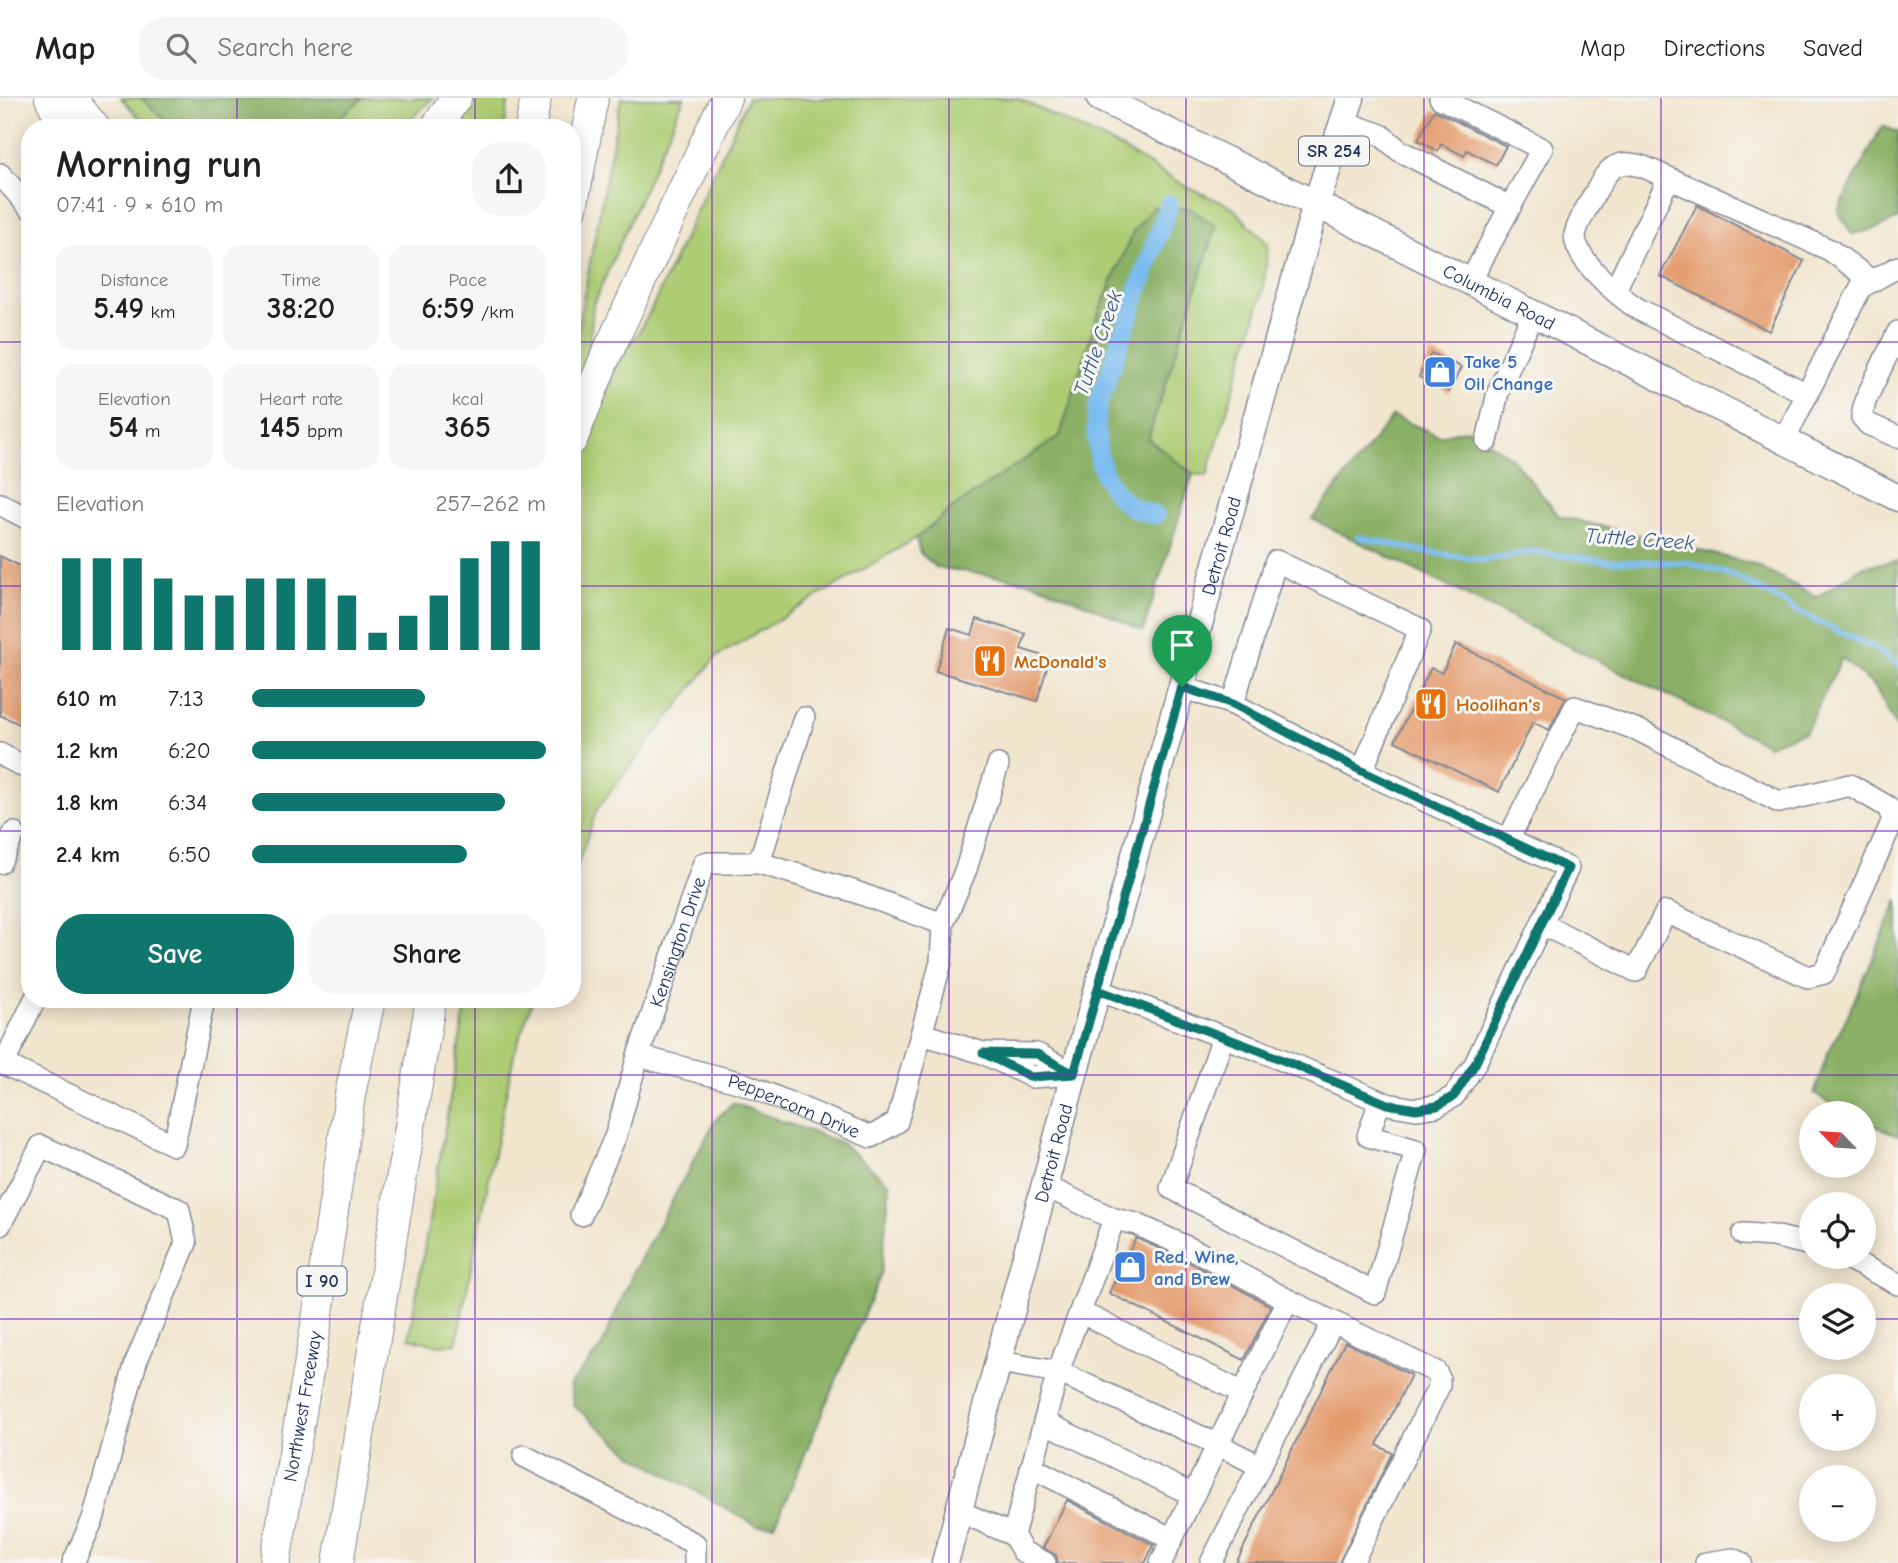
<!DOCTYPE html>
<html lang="en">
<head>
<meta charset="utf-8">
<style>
  :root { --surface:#fff; --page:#f6f6f6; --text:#202124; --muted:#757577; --line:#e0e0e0; --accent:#0f766e }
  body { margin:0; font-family:"Comic Neue",sans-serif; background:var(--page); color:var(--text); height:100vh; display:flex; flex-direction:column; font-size:26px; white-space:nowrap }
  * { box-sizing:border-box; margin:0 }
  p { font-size:23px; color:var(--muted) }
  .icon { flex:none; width:38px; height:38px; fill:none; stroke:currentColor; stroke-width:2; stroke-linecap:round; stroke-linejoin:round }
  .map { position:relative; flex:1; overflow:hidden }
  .drawer { position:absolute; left:21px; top:21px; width:560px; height:889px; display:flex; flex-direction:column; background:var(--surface); border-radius:28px; box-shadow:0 4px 18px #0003 }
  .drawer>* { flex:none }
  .needle { width:46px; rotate:295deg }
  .controls { position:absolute; left:1799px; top:1003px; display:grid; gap:14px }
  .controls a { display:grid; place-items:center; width:77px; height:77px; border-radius:50%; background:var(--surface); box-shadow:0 4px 18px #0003; font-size:35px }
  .pin { position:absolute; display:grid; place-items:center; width:60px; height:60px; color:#fff; margin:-72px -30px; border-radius:50% 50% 50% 0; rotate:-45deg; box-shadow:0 0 7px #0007 }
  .pin .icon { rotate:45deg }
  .round { display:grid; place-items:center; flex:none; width:74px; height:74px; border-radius:28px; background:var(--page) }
  .head { display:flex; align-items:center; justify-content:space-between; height:119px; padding:0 35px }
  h1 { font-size:38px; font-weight:600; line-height:52px }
  .stats { display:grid; grid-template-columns:repeat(3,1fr); gap:10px; height:119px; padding:7px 35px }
  .stats div { display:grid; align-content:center; border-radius:18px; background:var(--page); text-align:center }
  .stats b { font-size:30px; font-weight:600 }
  .stats small { font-size:19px; font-weight:400 }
  .stats p { font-size:19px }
  .chart { height:196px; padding:14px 35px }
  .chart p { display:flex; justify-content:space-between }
  .chart svg { width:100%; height:126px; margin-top:7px; stroke:var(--accent); stroke-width:6 }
  .primary-button { display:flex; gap:14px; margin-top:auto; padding:14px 35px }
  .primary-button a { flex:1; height:80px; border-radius:28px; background:var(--accent); color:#fff; font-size:28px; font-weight:600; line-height:80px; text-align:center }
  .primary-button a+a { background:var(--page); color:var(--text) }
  ul { padding:0 35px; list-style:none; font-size:23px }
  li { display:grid; grid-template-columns:112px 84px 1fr; align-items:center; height:52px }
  li i { height:18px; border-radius:9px; background:var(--accent) }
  header { display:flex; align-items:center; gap:42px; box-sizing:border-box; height:98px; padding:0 35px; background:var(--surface); border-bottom:2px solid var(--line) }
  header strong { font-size:33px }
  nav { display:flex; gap:38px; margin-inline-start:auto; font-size:24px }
  .search { width:490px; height:63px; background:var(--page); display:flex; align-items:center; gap:18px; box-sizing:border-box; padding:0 24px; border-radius:28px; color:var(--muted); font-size:26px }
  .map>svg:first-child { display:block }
  .green { fill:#adcc73; stroke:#647e68; stroke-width:2 }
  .forest { fill:#8ab065; stroke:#527062; stroke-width:2 }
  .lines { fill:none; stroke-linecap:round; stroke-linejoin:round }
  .stream { stroke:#7abcef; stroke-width:6 }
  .canal { stroke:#7abcef; stroke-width:19 }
  .building { fill:#e49a6b }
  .minor-casing { stroke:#868a96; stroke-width:24 }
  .major-casing { stroke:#868a96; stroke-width:29 }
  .highway-casing { stroke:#868a96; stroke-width:32 }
  .minor { stroke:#fff; stroke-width:21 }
  .major { stroke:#fff; stroke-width:26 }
  .highway { stroke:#fff; stroke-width:30 }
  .route-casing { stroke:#fff; stroke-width:14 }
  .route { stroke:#0f766e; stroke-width:9 }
  .grid { fill:none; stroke:#7b2cbf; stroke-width:2; stroke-opacity:0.55 }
  .labels { text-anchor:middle; stroke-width:6; stroke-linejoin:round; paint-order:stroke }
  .shield { fill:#f6f6f2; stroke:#5d6b8a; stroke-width:2 }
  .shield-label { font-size:18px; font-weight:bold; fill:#1b2f5e }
  .street-label { font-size:19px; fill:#1b2f5e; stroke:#f6f6f2 }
  .shop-label { font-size:19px; font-weight:bold; fill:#366cbe; stroke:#f6f6f2; text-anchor:start }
  .food-label { font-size:19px; font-weight:bold; fill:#c56008; stroke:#f6f6f2; text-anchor:start }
  .water-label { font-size:21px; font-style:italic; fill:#38598a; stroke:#f6f6f2 }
</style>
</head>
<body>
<header>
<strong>Map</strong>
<div class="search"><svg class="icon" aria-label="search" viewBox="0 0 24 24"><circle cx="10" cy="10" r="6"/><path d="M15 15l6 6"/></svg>Search here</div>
<nav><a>Map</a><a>Directions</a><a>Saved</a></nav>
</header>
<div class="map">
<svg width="1898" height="1465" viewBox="0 0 1898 1465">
  <rect width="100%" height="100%" fill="#f6f6f2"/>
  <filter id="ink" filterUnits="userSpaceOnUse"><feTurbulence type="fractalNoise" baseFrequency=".0143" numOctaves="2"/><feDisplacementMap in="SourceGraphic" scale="14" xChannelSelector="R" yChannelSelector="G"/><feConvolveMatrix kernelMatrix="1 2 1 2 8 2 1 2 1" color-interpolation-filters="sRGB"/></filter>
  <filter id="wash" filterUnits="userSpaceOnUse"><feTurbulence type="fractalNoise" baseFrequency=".00686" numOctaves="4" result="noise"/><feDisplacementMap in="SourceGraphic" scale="28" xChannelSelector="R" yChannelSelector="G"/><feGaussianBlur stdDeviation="1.57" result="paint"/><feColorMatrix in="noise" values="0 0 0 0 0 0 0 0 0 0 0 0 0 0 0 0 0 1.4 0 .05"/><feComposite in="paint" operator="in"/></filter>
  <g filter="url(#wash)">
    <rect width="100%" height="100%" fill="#f1e5cd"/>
    <path class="green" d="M121 0H433L402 30H149Z
      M466 0H509L504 30H446Z
      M621 0H684L593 207 589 256 572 304V260Z
      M748 0H1017L1119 49 1189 90 1231 108 1268 146 1263 194 1207 378 1193 376 1147 342 1216 129 1133 134 1096 221 1060 338 954 409 916 440 716 559 597 711 572 783V398L617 263 637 237 652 210Z
      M467 901H533L514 956 456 1246 436 1247 409 1240Z"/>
    <path class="forest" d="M141 0H363L326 30H173Z
      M1882 28 1898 34V121L1875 131 1852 136 1838 113Z
      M1153 109 1189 110 1216 128 1148 341 1193 376 1143 533 1093 509 1032 484 936 469 920 455 916 440 954 409 1060 338 1096 221 1133 134Z
      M1393 318 1439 338 1468 331 1512 360 1559 418 1754 466 1817 499 1864 468 1898 463V632L1875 589 1842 560 1806 633 1768 647 1312 421Z
      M1898 802V1037L1864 1024V1015H1848L1814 996 1827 957 1847 919Z
      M733 1005 841 1045 890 1086 881 1176 775 1427 757 1428 633 1357 574 1308 569 1287 601 1250 633 1175 716 1021Z"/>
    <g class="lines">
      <path class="stream" d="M1359 439 1421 453 1484 462 1532 454 1607 463 1689 465 1735 478 1812 521 1873 549 1898 566"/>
      <path class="canal" d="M1155 417C1145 414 1133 411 1125 404 1097 383 1093 337 1098 306L1169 106"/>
    </g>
    <g id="blocks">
      <path class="building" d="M1434 12 1506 48 1496 67 1467 52 1464 58 1441 46 1438 53 1418 42Z
        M1697 107 1804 163 1769 233 1660 178Z
        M1431 255 1461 269 1449 294 1419 279Z
        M0 458 30 473V631L0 617Z
        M977 521 1026 536 1021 551 1050 560 1037 603 936 573 949 530 972 537Z
        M1456 546 1566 600 1549 632 1533 624 1499 694 1395 643 1431 570 1442 575Z
        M1136 1140 1189 1164 1271 1208 1244 1262 1109 1195Z
        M1345 1244 1411 1277 1377 1347 1392 1355 1339 1465H1236Z
        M1067 1402 1154 1447 1145 1465H1058L1056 1457 1043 1450Z"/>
    </g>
  </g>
  <g filter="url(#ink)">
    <use href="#blocks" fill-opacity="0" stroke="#868a96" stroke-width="2"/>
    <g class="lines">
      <defs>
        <g id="minor">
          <path d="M1440 0 1542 51 1510 109"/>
          <path d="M1344 24 1381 37 1400 53 1510 109 1470 184"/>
          <path d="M0 76 30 110"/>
          <path d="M1615 192 1669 80"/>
          <path d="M1898 234 1865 303 1862 319 1868 326 1898 339"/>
          <path d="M1807 296 1638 211C1620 199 1568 157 1576 133 1582 115 1595 96 1604 79 1615 63 1627 64 1644 69L1830 152 1872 183"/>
          <path d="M1784 342 1861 189 1898 169"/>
          <path d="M1487 343 1498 294 1533 216"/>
          <path d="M0 406 30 422"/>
          <path d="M1233 606 1276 463 1420 531 1362 673"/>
          <path d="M0 656 30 672"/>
          <path d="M1508 742 1575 609 1638 632 1779 704 1850 687 1888 709 1893 722 1824 875 1808 879 1666 814 1636 873 1542 826"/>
          <path d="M0 765 14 735"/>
          <path d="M759 765 804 620"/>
          <path d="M1098 892 1261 953 1387 1006 1416 1011 1437 1008 1454 998 1475 966 1568 770 1362 673 1233 606 1182 589"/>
          <path d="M922 936 983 955 1032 979 1074 976 1037 956 983 955"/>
          <path d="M1223 939 1171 1090 1375 1195 1416 1052 1368 1038 1380 1003"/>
          <path id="s1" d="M638 958 742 985 871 1039 897 1024 941 864 943 826 966 771 998 667"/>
          <path d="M0 964 174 1047 204 901"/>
          <path d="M4 965 35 901"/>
          <path d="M1045 1088 1114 1121 1136 1126 1200 1155 1288 1202 1436 1274 1439 1280V1288L1352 1465"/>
          <path id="s2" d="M581 1117 616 1037 638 958 704 765H759L853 793 943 826"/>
          <path d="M0 1127 41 1048 179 1112 186 1145 136 1264 93 1421 73 1465"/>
          <path d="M1743 1136 1774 1138 1811 1147"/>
          <path d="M1843 1158 1898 1186"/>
          <path d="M1080 1214 1243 1295"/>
          <path d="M999 1264 1058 1274 1114 1121"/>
          <path d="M1044 1324 1193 1397"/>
          <path d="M524 1358 695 1446V1465"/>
          <path d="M1031 1369 1172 1441 1288 1202"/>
          <path d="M959 1413 1013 1437 1023 1454 1045 1465"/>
          <path d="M1013 1437 1058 1274 1217 1346 1260 1368"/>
          <path d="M1161 1465 1172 1441"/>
          <path d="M1211 1465 1333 1224"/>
          <path d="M1706 1465 1733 1461 1741 1465"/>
        </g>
        <g id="major">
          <path id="s3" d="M1100 0 1316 106 1898 400"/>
          <path id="s4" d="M945 1465 1074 976 1316 106 1351 0"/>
        </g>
        <g id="highway">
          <path d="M50 0 65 30"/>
          <path d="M71 0 95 30"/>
          <path d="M435 30 456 0"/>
          <path d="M530 30 536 0"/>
          <path d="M572 110 593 0"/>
          <path d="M572 342 604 262 726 0"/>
          <path id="s5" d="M275 1465 317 1222 350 997 370 901"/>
          <path d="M338 1465 431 901"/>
        </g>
      </defs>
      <use href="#minor" class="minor-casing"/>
      <use href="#major" class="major-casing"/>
      <use href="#highway" class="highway-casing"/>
      <use href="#minor" class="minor"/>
      <use href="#major" class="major"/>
      <use href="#highway" class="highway"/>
    </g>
  </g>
  <g class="lines" filter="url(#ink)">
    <defs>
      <path id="route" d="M1182 589 1074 976 1037 956 983 955 1031 979 1074 976 1098 892 1261 953 1387 1006 1416 1011 1437 1008 1454 998 1475 966 1568 770 1362 673 1233 606 1182 589"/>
    </defs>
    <use href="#route" class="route-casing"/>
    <use href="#route" class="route"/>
  </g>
  <path class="grid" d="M237 0V30M475 0V30M712 0V1465M949 0V1465M1186 0V1465M1424 0V1465M1661 0V1465M0 244H30M572 244H1898M0 488H30M572 488H1898M0 733H30M572 733H1898M237 901V1465M475 901V1465M0 977H1898M0 1221H1811M1864 1221H1898"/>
  <defs>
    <symbol id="shop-square" viewBox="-11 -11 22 22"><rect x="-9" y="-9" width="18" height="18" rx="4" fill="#3f7fe0" stroke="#f6f6f2"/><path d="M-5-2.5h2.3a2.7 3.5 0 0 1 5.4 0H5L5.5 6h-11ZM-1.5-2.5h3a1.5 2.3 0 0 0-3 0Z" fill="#fff"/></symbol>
    <symbol id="restaurant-square" viewBox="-11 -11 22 22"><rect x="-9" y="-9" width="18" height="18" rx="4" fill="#e8710a" stroke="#f6f6f2"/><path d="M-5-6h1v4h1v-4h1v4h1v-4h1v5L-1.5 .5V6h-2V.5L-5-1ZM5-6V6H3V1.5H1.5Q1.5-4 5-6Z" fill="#fff"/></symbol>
  </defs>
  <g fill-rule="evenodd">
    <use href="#shop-square" x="1421" y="255" width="38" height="38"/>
    <use href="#restaurant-square" x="971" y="544" width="38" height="38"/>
    <use href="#restaurant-square" x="1412" y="587" width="38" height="38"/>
    <use href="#shop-square" x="1111" y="1150" width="38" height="38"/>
  </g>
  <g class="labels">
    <g class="shield">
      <rect x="1299" y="38.5" width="70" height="29" rx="5"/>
      <rect x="297.5" y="1168.5" width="49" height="29" rx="5"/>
    </g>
    <g class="shield-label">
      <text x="1334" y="59">SR 254</text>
      <text x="322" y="1189">I 90</text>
    </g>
    <g class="street-label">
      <text dy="7" stroke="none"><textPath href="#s3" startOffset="446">Columbia Road</textPath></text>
      <text dy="7" stroke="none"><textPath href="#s4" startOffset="1054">Detroit Road</textPath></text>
      <text dy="7" stroke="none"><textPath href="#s2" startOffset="290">Kensington Drive</textPath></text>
      <text dy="7" stroke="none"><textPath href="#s1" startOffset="164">Peppercorn Drive</textPath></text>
      <text dy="7" stroke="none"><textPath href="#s4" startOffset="424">Detroit Road</textPath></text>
      <text dy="7" stroke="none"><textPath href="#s5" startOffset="159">Northwest Freeway</textPath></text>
    </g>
    <g class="shop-label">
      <text x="1464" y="270">Take 5<tspan x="1464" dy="22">Oil Change</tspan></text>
      <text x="1154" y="1165">Red, Wine,<tspan x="1154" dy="22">and Brew</tspan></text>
    </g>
    <g class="food-label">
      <text x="1014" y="570">McDonald's</text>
      <text x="1456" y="613">Hoolihan's</text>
    </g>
    <g class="water-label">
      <text transform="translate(1098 245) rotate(-71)" y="7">Tuttle Creek</text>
      <text transform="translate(1640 441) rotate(4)" y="7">Tuttle Creek</text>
    </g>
  </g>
</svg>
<div class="controls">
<a><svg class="needle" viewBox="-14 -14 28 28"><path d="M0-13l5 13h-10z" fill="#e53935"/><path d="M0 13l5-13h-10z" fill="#757577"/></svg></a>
<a><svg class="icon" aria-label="locate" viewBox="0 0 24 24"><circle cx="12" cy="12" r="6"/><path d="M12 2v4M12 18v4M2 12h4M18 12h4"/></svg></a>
<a><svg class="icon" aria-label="layers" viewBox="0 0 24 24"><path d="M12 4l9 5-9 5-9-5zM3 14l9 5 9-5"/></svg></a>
<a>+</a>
<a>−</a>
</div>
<div class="pin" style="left:1182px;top:589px;background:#1e9e55"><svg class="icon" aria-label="arrive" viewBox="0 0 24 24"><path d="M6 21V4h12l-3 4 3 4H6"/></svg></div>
<section class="drawer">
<div class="head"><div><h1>Morning run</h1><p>07:41 · 9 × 610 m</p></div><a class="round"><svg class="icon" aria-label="share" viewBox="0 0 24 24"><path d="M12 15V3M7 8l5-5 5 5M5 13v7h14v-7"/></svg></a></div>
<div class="stats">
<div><p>Distance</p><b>5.49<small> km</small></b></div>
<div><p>Time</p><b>38:20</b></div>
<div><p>Pace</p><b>6:59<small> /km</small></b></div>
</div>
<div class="stats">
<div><p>Elevation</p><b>54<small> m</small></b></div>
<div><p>Heart rate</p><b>145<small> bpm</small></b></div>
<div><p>kcal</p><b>365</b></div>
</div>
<div class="chart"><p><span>Elevation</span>257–262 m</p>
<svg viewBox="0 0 160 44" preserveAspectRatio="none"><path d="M5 44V12M15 44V12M25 44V12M35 44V19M45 44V25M55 44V25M65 44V19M75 44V19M85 44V19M95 44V25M105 44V38M115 44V32M125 44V25M135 44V12M145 44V6M155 44V6"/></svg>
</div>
<ul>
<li><b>610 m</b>7:13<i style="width:59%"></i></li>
<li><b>1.2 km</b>6:20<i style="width:100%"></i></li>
<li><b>1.8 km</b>6:34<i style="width:86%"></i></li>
<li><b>2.4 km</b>6:50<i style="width:73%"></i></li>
</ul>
<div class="primary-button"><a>Save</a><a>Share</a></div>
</section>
</div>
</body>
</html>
